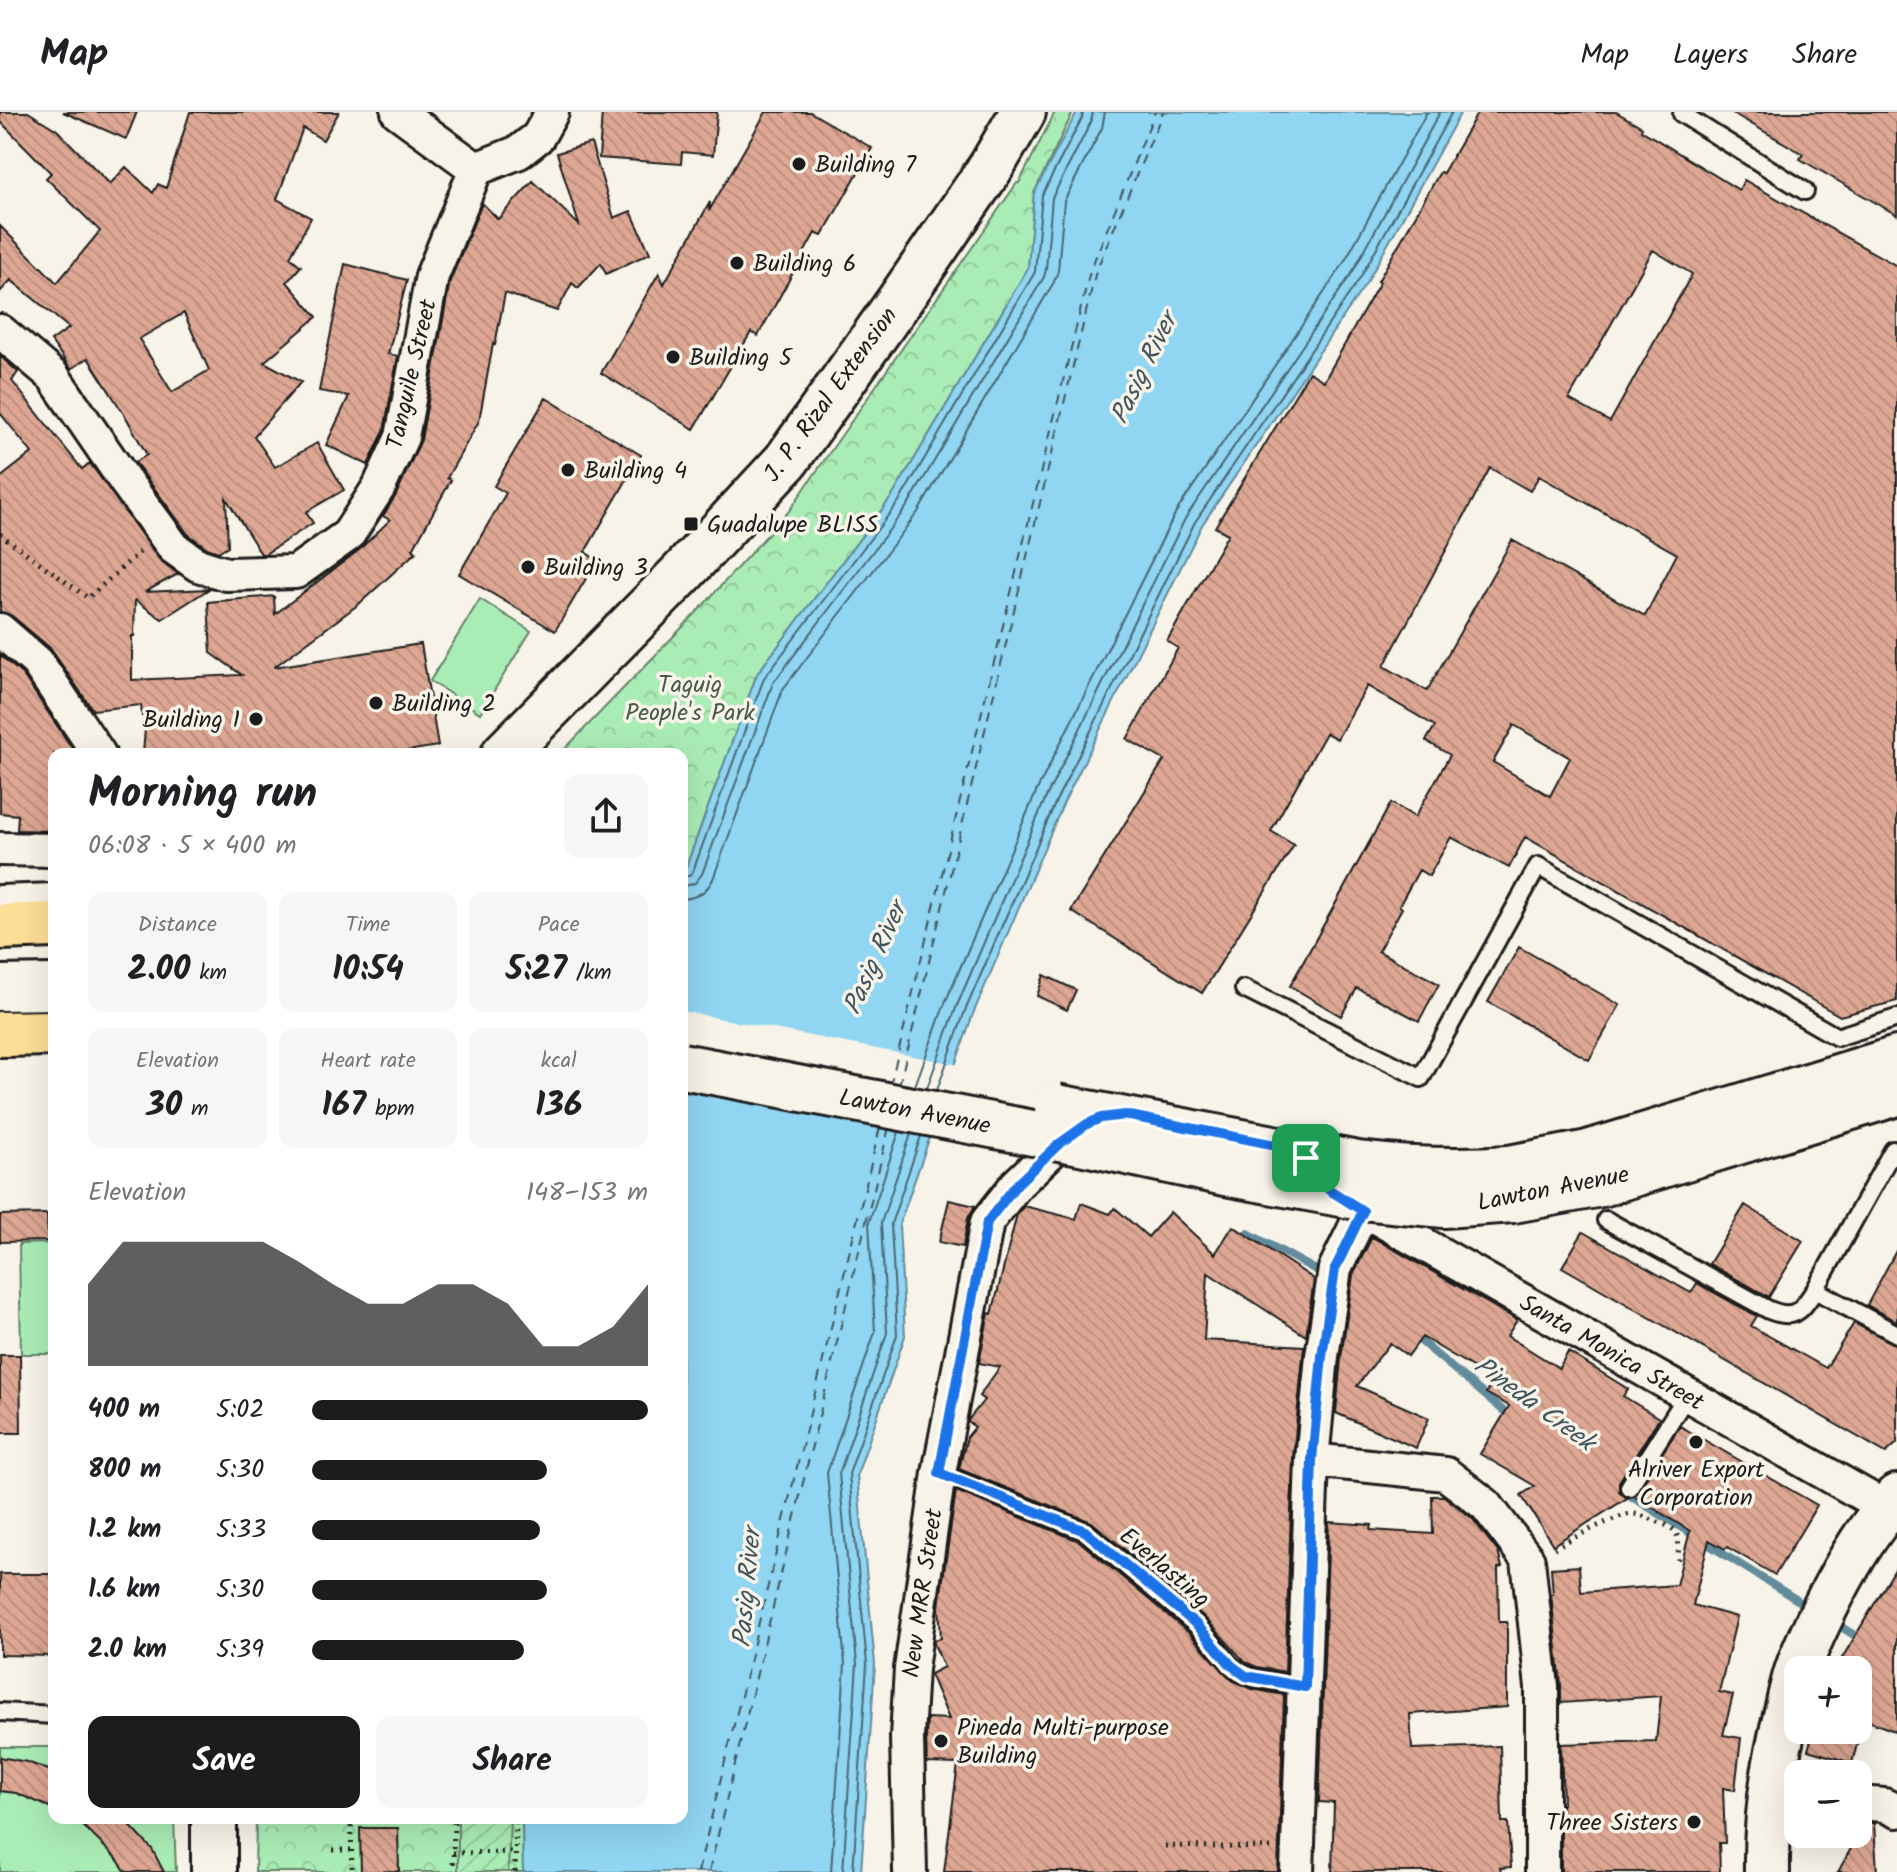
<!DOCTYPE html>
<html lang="en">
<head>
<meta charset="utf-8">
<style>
  :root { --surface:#fff; --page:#f6f6f6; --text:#202124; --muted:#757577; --line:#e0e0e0; --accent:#1c1c1c }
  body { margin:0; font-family:Kalam,sans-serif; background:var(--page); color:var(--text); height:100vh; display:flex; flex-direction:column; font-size:30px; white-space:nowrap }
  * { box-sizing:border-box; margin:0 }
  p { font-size:26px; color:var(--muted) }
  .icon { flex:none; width:44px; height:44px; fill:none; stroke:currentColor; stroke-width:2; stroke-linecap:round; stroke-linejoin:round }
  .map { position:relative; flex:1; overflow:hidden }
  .sheet { position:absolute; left:48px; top:636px; width:640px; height:1076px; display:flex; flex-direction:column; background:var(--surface); border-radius:16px; box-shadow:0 8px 32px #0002 }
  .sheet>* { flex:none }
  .fabs { position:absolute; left:1784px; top:1544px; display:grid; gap:16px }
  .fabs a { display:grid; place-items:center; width:88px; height:88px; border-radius:16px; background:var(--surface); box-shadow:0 8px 32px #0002; font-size:40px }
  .pin { position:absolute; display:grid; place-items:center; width:68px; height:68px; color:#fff; margin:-34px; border-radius:16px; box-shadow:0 4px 12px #0006 }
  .round { display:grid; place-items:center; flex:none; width:84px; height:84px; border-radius:16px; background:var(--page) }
  .overview { display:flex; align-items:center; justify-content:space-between; height:136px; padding:0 40px }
  h1 { font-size:44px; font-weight:700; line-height:60px }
  .metrics { display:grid; grid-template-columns:repeat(3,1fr); gap:12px; height:136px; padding:8px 40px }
  .metrics div { display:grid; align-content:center; border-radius:16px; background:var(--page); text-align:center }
  .metrics b { font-size:34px; font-weight:700 }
  .metrics small { font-size:22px; font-weight:400 }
  .metrics p { font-size:22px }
  .chart { height:224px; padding:16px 40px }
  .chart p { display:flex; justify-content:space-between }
  .chart svg { width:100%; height:144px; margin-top:8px; fill:var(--accent); opacity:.7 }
  .action { display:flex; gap:16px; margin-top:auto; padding:16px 40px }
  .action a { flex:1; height:92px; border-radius:16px; background:var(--accent); color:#fff; font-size:32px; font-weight:700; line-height:92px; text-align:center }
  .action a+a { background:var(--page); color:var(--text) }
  ul { padding:0 40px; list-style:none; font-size:26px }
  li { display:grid; grid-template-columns:128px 96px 1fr; align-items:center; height:60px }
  li i { height:20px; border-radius:10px; background:var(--accent) }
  header { display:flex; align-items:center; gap:48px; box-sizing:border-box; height:112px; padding:0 40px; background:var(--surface); border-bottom:2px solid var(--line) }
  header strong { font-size:38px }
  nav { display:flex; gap:44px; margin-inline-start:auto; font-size:28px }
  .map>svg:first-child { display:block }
  .grass { fill:#aaecb6; stroke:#638469; stroke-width:2 }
  .park { fill:url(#park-crowns); stroke:#638469; stroke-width:2 }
  .garden { fill:url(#garden-furrows); stroke:#638469; stroke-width:2 }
  .water { fill:#90d5f2; stroke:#628b9c; stroke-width:2 }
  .pier { fill:#f7f3e8 }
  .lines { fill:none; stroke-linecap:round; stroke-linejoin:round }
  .shore { stroke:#4a6672; stroke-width:2 }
  .stream { stroke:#628b9c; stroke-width:8 }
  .ferry { stroke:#3f545c; stroke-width:2; stroke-dasharray:10 8; stroke-linecap:butt }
  .building { fill:url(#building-back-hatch); stroke:#1c1c1c; stroke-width:2; fill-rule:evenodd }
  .lane-casing { stroke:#1c1c1c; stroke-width:22 }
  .street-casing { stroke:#1c1c1c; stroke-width:38 }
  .secondary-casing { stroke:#1c1c1c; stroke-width:50 }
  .primary-casing { stroke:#1c1c1c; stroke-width:50 }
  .path { stroke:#1c1c1c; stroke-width:5; stroke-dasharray:2 6; stroke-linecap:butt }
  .lane { stroke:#f7f3e8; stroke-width:16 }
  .street { stroke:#f7f3e8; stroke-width:32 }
  .secondary { stroke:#f7f3e8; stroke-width:44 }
  .primary { stroke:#fdde96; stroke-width:44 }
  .secondary-bridge-casing { stroke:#1c1c1c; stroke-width:50; stroke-linecap:butt }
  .secondary-bridge { stroke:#f7f3e8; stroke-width:44 }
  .route-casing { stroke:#fff; stroke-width:16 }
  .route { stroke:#1a73e8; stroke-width:10 }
  .poi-dot { fill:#1c1c1c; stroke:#f7f3e8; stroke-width:3 }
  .labels { text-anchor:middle; stroke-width:7; stroke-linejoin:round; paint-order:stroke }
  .poi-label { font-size:24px; fill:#1c1c1c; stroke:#f7f3e8; text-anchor:start }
  .street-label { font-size:24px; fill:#1c1c1c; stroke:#f7f3e8 }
  .park-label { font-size:24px; fill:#475a4a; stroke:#f7f3e8 }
  .water-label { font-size:26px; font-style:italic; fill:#3f545c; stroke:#f7f3e8 }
</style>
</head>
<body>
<header>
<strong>Map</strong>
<nav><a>Map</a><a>Layers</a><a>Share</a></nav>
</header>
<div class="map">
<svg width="1897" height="1760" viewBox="0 0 1897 1760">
  <defs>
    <pattern id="park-crowns" width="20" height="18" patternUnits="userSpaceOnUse" patternTransform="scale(2)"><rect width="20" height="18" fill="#aaecb6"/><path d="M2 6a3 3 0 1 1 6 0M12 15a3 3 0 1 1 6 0" fill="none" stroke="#92ca9c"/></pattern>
    <pattern id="garden-furrows" width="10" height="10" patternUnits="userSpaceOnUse" patternTransform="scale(2)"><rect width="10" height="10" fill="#aaecb6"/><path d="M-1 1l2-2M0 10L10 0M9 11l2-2" fill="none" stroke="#92ca9c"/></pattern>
    <pattern id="building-back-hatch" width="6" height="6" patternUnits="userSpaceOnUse" patternTransform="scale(2)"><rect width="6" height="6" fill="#dda793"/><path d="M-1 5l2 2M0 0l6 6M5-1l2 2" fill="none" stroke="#bd8f7e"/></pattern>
  </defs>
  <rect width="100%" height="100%" fill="#f7f3e8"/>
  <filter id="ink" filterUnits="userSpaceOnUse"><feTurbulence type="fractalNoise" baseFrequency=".0125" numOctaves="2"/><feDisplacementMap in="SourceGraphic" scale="16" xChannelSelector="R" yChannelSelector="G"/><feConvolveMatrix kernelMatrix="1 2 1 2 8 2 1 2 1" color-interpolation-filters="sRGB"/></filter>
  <g filter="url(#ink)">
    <path class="grass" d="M480 487 531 519 480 601 430 569Z
      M54 1131V1242H21L19 1132Z
      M0 1635H54V1706H174L176 1760H0Z"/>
    <path class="park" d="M1055 0H1073L1034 81 1028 156 893 383 757 562 682 766V642H560L698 499 789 399 1017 71H1019Z
      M256 1706H522L523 1760H255Z"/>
    <path class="garden" d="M458 1706H510L508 1760H458Z"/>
    <path class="water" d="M1077 0H1461L1367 170 1202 413 1064 690 973 902 899 1113 905 1224 857 1363 875 1552 861 1760H523L522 1706H682V766L757 562 893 383 1028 156 1034 81Z"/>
    <path class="pier" d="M682 899 959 953 933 1025 682 977Z"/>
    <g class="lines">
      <path class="shore" d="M682 764H689L693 759 764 566 900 388 1035 160 1042 83 1082 6 1083 0
        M682 775 695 771 702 762 773 571 908 393 1044 165 1046 157 1052 86 1091 10 1093 0
        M682 787C697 786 707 780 713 767L783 577 918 400 1054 170 1058 159 1064 89 1102 16 1105 0
        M915 974 945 891 1037 678 1176 400 1342 154 1427 0
        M927 976 956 896 1047 683 1186 405 1352 161 1440 0
        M937 978 965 899 1057 687 1195 410 1360 166 1452 0
        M831 1760 845 1552 827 1361 875 1220 869 1110 899 1020
        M843 1760 857 1552 839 1362 887 1221 881 1111 911 1022
        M853 1760 867 1552 849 1362 897 1223 891 1112 921 1024"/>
      <path class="stream" d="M1248 1121 1325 1163
        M1412 1222 1512 1306
        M1613 1373 1802 1491
        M1835 1511 1862 1528"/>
      <path class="ferry" d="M890 974 1090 159 1155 0
        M899 974 1096 159 1163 0
        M698 1760 880 1015
        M709 1760 889 1015"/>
    </g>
    <path class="building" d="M0 0H28L57 18 110 72 126 55 153 81 158 72 166 76 190 0H339L323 28 303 16 277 87 311 106 290 145 301 154 287 170 317 205 264 250 301 270 254 324 275 355 317 331 344 378 306 400 313 411 265 442H261L226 386 228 434 218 440 207 436 188 422 135 350 147 343 127 307 88 246 71 257 51 229 69 216 11 168 0 180V114L57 171 100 119 46 66 51 61 0 9ZM184 201 209 258 172 280 139 227Z
      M63 0H137L126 27Z
      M602 0H717L713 43 682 40 681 52 599 46Z
      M766 0H810L872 36 822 124 815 121 758 224 751 220 694 317 601 261 659 161 664 172 710 90 709 99Z
      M1478 0H1616L1642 15 1641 18 1739 78 1744 68 1897 154V889L1840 904 1525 725 1509 756 1451 725 1429 764 1419 758 1399 794 1402 796 1378 839 1439 872 1419 909 1357 876 1341 904 1290 874 1391 691 1415 705 1450 643 1426 629 1435 614 1367 574 1337 627 1326 621 1271 719 1294 733 1202 881 1071 799 1164 648 1127 627 1178 536 1167 529 1228 422 1215 415 1309 260 1324 269 1380 170 1378 169 1440 60 1443 61ZM1653 138 1692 162 1610 310 1569 287ZM1490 356 1530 379 1539 364 1677 442 1645 504 1512 428 1427 579 1384 554ZM1514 613 1570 646 1550 684 1493 650Z
      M1731 0H1897V103L1800 47 1803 42Z
      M591 31 614 106 631 99 650 141 606 162 601 151 578 176 572 171 557 199 505 181 495 233 493 232 479 309 447 366 451 368 413 437 416 440 359 492 274 555 421 532 438 634 389 642H143L146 604H142L141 593 93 598 50 536 12 504 0 500V366L32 341 0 301V244L18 260 12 269 82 357 90 351 159 447 178 462 145 480 209 477 162 507 135 488 134 524H132V568L242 563 211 541 208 490 274 484 275 502 359 438 390 408 383 404 396 383 421 328 450 169 482 91 498 107 533 69 579 113 557 41Z
      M345 152 407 168 388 242 398 244 384 319 368 353 326 333 349 284 319 279Z
      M546 286 641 343 585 440 597 448 555 519 459 462 506 381 494 374Z
      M0 543 23 563 76 642H54V719L17 718 18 703 0 701Z
      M1519 835 1620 893 1589 948 1488 890Z
      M1044 863 1076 878 1067 898 1037 884Z
      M949 1088 975 1094 968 1106 963 1135 939 1130Z
      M1081 1091 1110 1102 1115 1096 1148 1125 1170 1100 1215 1142 1233 1114 1314 1167 1306 1224 1208 1161 1204 1228 1304 1234 1293 1346 1285 1560 1257 1555 1245 1550 1204 1505 1092 1410 959 1357 967 1325 975 1315 968 1310 969 1307 984 1288 979 1284 1000 1255 979 1251 989 1201 992 1202 1017 1102 1024 1094 1076 1107Z
      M1745 1093 1803 1129 1769 1185 1709 1152Z
      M47 1102 48 1129 0 1130V1103Z
      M1583 1120 1691 1181 1697 1171 1757 1204 1751 1214 1826 1256 1854 1211 1897 1233V1331L1886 1341 1562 1155Z
      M1372 1125 1517 1208 1507 1224 1559 1256 1568 1240 1628 1277 1623 1284 1659 1306 1619 1370V1379L1627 1386 1553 1433 1521 1383 1535 1374 1480 1342 1509 1294 1486 1281 1494 1268 1422 1225 1408 1244 1390 1231 1357 1274 1429 1306 1416 1336 1336 1301 1341 1246 1353 1163Z
      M1897 1137V1210L1867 1193Z
      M0 1243H20L21 1321H0Z
      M1680 1314 1817 1393 1775 1463 1727 1435 1725 1437 1709 1428 1693 1493 1737 1505 1719 1580 1733 1583 1723 1623 1741 1626 1735 1678 1723 1676 1725 1731H1719L1720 1760H1561V1692H1563L1561 1632 1656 1629 1661 1584 1561 1591V1573L1551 1482H1553L1551 1456 1579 1454 1581 1480 1676 1473 1690 1419 1634 1384Z
      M956 1379 1079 1429 1189 1521 1232 1568 1252 1577 1284 1583 1278 1760H944L958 1652 927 1651 926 1625 927 1606 949 1607 930 1562 944 1555 934 1532V1528L941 1526 939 1494Z
      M1432 1384H1444L1472 1406 1498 1440 1502 1455 1498 1456 1499 1510H1507V1595L1410 1602 1412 1637 1500 1634 1502 1710H1508L1511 1755 1500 1756 1501 1760H1332L1334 1691 1319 1690 1329 1410 1372 1413 1371 1418 1433 1422Z
      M1897 1454V1620L1858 1605V1558H1835Z
      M0 1462H54V1544L0 1543Z
      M1814 1618H1861L1852 1651 1808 1638Z
      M0 1645 27 1650 54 1660V1697L16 1681 0 1679Z
      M75 1706H123L152 1737 164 1760H126L117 1747Z
      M1865 1711H1874L1877 1760H1838Z
      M360 1716H398L399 1759 361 1760Z"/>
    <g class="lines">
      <defs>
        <path id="lane" d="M1683 0 1682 2 1805 79
          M1244 877 1421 966 1538 754 1837 925 1897 906
          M1606 1108 1769 1198C1796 1209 1801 1198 1815 1178L1893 1038
          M1815 1178 1897 1222
          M939 1361 1085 1419 1197 1513 1231 1553 1239 1560 1254 1566 1305 1575
          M1629 1375 1687 1283
          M0 1600 54 1603"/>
        <path id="street" d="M398 0 476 57
          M476 57 519 40 538 25 552 0
          M0 219 53 264 125 369 174 436 198 453 226 462 296 460 348 423 379 375 402 325 432 164 476 57
          M0 518 37 550 99 642
          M0 737 54 738
          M0 790 54 788
          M1344 1087 1897 1402
          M1312 1348 1446 1362 1486 1393 1528 1448 1542 1575V1760
          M1858 1691 1884 1693 1897 1699
          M910 1760 907 1625 911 1557 939 1361 987 1110 1017 1072 1059 1032 1079 1018
          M1297 1760 1312 1348 1322 1244 1335 1157 1363 1099"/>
        <path id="secondary" d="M504 642 683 460 786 349 897 192 991 55 1023 0
          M0 876 54 875
          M1509 1056 1588 1041 1897 947
          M1513 1088 1601 1072 1897 981
          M214 1706V1760
          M1767 1760C1766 1705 1774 1649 1788 1596 1791 1582 1794 1567 1799 1554 1809 1527 1822 1501 1835 1476 1852 1444 1872 1411 1897 1385"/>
        <path id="primary" d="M0 815 54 813
          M0 922 54 921"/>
      </defs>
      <use href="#lane" class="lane-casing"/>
      <use href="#street" class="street-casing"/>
      <use href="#secondary" class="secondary-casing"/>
      <use href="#primary" class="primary-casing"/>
      <path class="path" d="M0 422 88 486 143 437
        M1554 1436C1570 1428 1619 1401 1634 1402 1642 1403 1650 1407 1658 1410 1681 1418 1679 1424 1678 1448
        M351 1706 352 1760
        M1165 1734 1272 1736
        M333 1738H352
        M453 1741 511 1740
        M453 1760 454 1706
        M515 1760 516 1706"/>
      <use href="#lane" class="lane"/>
      <use href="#street" class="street"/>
      <use href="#secondary" class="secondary"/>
      <use href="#primary" class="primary"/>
      <defs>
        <path id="secondary-bridge" d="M682 954 1080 1030 1225 1061 1352 1084 1444 1093 1513 1088
          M1057 995 1358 1052C1409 1058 1458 1060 1509 1056"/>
      </defs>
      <use href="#secondary-bridge" class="secondary-bridge-casing"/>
      <use href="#secondary-bridge" class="secondary-bridge"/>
    </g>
  </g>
  <g class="lines" filter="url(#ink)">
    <defs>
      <path id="route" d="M1125 1003 1296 1037 1314 1054 1328 1077 1363 1099 1335 1157 1322 1244 1312 1348 1305 1575 1246 1564 1231 1553 1197 1513 1085 1419 939 1361 987 1110 1017 1072 1059 1032 1087 1012 1101 1006Z"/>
    </defs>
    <use href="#route" class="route-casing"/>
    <use href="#route" class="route"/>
  </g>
  <g class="poi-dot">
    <circle cx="799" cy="52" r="8"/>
    <circle cx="737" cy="151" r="8"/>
    <circle cx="673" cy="245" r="8"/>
    <circle cx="568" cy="358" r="8"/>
    <rect x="683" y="404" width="16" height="16" rx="4"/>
    <circle cx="528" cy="455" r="8"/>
    <circle cx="376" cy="591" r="8"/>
    <circle cx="256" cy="607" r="8"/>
    <circle cx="1696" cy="1330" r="8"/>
    <circle cx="941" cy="1629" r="8"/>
    <circle cx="1694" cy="1710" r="8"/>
  </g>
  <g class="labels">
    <g class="poi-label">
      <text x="815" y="60">Building 7</text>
      <text x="753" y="159">Building 6</text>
      <text x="689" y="253">Building 5</text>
      <text x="584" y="366">Building 4</text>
      <text x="707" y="420">Guadalupe BLISS</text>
      <text x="544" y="463">Building 3</text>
      <text x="392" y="599">Building 2</text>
      <text x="240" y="615" text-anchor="end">Building 1</text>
      <text x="1696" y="1365" text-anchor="middle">Alriver Export<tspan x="1696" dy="28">Corporation</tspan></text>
      <text x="957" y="1623">Pineda Multi-purpose<tspan x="957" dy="28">Building</tspan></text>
      <text x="1678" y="1718" text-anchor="end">Three Sisters</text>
    </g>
    <g class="street-label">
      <text transform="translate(411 262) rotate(-77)" y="8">Tanguile Street</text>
      <text transform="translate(830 282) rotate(-54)" y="8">J. P. Rizal Extension</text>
      <text transform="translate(915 999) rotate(11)" y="8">Lawton Avenue</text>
      <text transform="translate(1553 1076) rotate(-11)" y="8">Lawton Avenue</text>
      <text transform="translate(1612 1240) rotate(30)" y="8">Santa Monica Street</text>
      <text transform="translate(1165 1455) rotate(40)" y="8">Everlasting</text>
      <text transform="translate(922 1481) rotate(-82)" y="8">New MRR Street</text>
    </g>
    <g class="park-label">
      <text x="690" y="580">Taguig<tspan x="690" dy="28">People's Park</tspan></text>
    </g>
    <g class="water-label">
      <text transform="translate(1143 256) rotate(-64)" y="9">Pasig River</text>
      <text transform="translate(874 846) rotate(-66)" y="9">Pasig River</text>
      <text transform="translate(1535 1291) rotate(36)" y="9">Pineda Creek</text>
      <text transform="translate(746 1476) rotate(-85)" y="9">Pasig River</text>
    </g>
  </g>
</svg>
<div class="fabs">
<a>+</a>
<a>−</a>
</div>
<div class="pin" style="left:1306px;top:1046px;background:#1e9e55"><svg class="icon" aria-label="arrive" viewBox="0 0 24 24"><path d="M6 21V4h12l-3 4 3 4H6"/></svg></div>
<section class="sheet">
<div class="overview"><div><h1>Morning run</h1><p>06:08 · 5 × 400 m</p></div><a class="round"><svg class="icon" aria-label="share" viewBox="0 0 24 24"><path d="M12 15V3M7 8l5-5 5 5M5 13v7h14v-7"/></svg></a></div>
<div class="metrics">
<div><p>Distance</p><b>2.00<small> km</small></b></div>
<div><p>Time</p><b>10:54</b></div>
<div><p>Pace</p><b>5:27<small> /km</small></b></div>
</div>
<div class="metrics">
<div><p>Elevation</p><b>30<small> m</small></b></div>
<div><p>Heart rate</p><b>167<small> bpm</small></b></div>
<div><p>kcal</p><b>136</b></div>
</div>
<div class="chart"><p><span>Elevation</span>148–153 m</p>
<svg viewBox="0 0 160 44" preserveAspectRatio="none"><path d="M0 44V19L10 6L20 6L30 6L40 6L50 6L60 12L70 19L80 25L90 25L100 19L110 19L120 25L130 38L140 38L150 32L160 19V44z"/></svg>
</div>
<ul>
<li><b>400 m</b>5:02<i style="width:100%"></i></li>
<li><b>800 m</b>5:30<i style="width:70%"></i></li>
<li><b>1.2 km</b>5:33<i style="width:68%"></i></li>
<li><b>1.6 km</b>5:30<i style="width:70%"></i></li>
<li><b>2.0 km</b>5:39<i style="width:63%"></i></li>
</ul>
<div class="action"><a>Save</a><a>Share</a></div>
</section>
</div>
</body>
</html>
